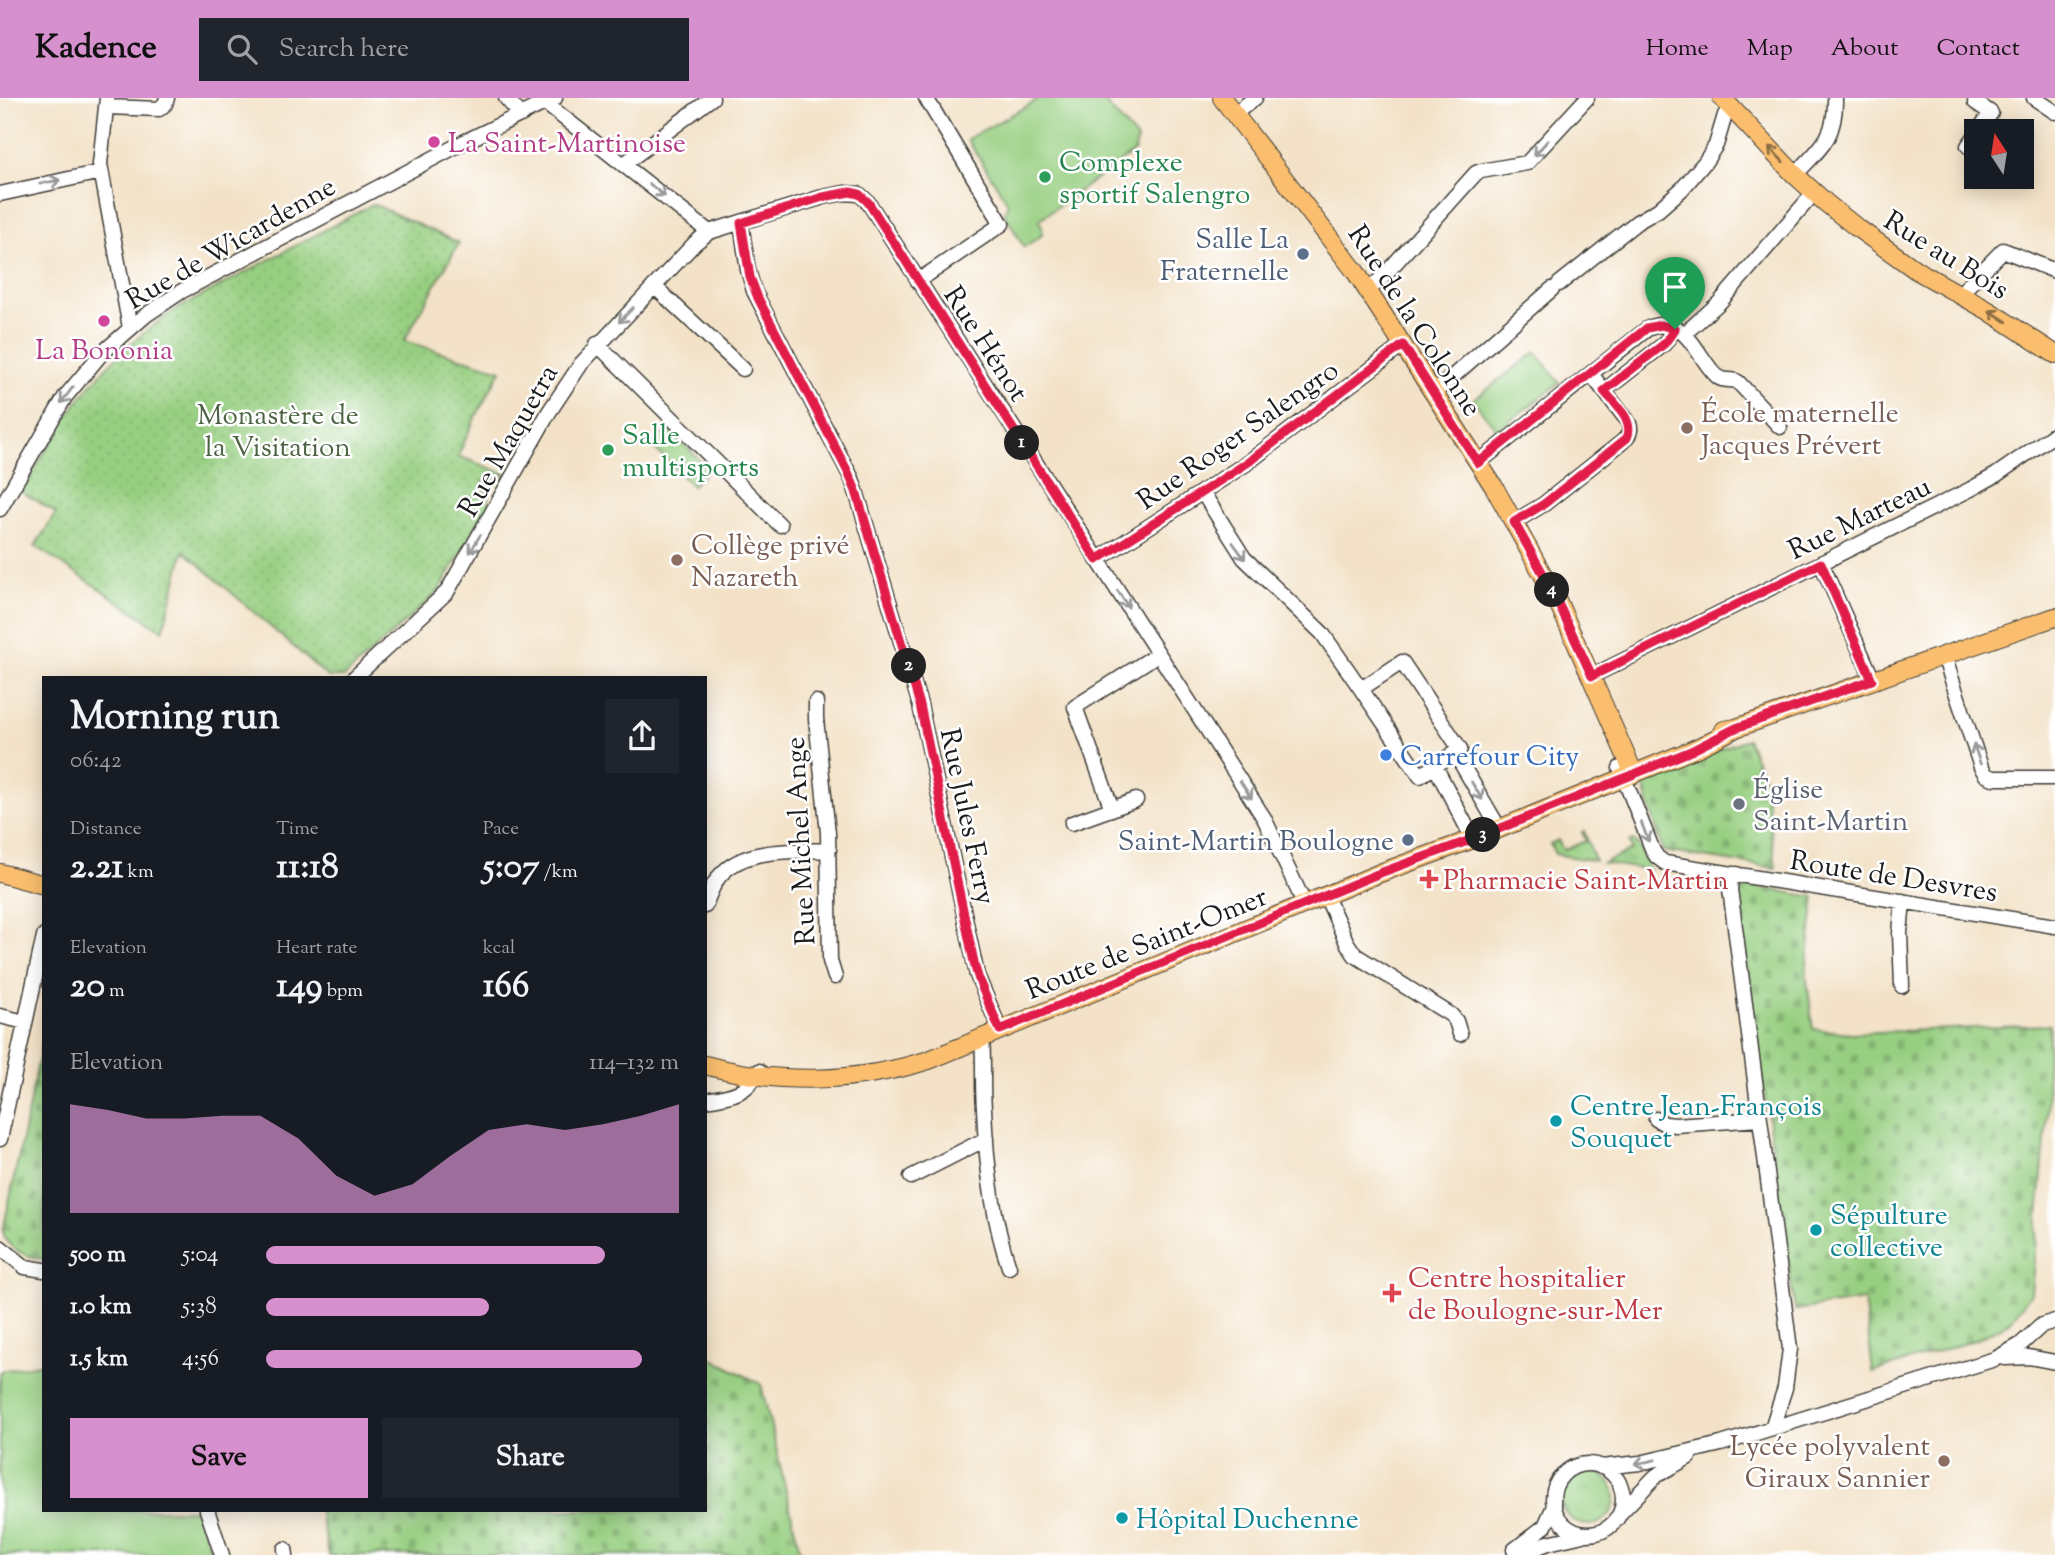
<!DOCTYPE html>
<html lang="en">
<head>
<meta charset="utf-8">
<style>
  :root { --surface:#171b24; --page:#20242c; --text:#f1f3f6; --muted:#9ea1a6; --accent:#d690ce }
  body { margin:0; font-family:"Sorts Mill Goudy",serif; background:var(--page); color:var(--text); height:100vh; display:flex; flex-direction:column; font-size:26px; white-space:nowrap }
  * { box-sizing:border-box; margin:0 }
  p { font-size:23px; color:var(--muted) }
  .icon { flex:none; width:38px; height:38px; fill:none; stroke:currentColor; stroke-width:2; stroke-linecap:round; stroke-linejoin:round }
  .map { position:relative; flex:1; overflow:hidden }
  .drawer { position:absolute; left:42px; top:578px; width:665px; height:836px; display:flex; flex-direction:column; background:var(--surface); border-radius:0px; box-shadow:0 4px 18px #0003 }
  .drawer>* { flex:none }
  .needle { width:46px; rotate:348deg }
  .tools { position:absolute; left:1964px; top:21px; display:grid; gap:14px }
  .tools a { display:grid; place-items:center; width:70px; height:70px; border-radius:0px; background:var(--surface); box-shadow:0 4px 18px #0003; font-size:35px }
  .pin { position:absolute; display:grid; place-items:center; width:60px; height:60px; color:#fff; margin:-72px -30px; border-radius:50% 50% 50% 0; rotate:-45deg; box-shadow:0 0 7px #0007 }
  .pin .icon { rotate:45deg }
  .km { position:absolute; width:35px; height:35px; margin:-18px; border-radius:50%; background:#222; color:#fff; font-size:19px; line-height:35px; text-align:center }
  .round { display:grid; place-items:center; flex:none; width:74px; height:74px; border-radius:0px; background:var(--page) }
  .summary { display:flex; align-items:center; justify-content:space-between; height:119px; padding:0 28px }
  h1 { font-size:38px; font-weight:700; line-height:52px }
  .figures { display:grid; grid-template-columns:repeat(3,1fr); gap:10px; height:119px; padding:7px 28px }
  .figures div { display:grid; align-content:center }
  .figures b { font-size:35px; font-weight:700 }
  .figures small { font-size:19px; font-weight:400 }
  .figures p { font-size:19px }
  .chart { height:196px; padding:14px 28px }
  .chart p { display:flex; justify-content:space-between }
  .chart svg { width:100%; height:126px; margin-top:7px; fill:var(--accent); opacity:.7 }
  .action { display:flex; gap:14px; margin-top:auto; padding:14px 28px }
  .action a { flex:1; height:80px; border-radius:0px; background:var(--accent); color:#111; font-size:28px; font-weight:700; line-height:80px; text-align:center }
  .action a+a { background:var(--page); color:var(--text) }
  ul { padding:0 28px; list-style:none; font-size:23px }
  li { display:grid; grid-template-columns:112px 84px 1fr; align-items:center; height:52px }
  li i { height:18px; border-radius:9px; background:var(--accent) }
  header { display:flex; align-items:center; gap:42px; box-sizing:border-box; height:98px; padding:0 35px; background:var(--accent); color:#111 }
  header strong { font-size:33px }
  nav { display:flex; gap:38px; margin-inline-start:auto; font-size:24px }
  .search { width:490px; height:63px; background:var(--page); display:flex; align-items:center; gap:18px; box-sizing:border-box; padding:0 24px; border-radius:0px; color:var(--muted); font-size:26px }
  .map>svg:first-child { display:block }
  .grass { fill:url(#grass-tufts); stroke:#5a764e; stroke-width:2 }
  .cemetery { fill:url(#cemetery-stones); stroke:#5a764e; stroke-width:2 }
  .park { fill:url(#park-dots); stroke:#5a764e; stroke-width:2 }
  .garden { fill:#97cf81; stroke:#5a764e; stroke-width:2 }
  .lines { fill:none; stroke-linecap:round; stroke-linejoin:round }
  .minor-casing { stroke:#3c3a36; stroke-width:17 }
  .major-casing { stroke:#3c3a36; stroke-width:20 }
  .minor { stroke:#fff; stroke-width:14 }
  .major { stroke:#fabe6e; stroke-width:18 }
  .oneway { stroke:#999 }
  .oneway2 { stroke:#8b6d45 }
  .route-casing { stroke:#fff; stroke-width:14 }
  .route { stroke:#e11d48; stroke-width:9 }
  .hotel-dot { fill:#d1479c; stroke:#fff; stroke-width:2.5 }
  .leisure-dot { fill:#2e9e5b; stroke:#fff; stroke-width:2.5 }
  .service-dot { fill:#5c6f8a; stroke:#fff; stroke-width:2.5 }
  .education-dot { fill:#8d6e63; stroke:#fff; stroke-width:2.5 }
  .shop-dot { fill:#3f7fe0; stroke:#fff; stroke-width:2.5 }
  .worship-dot { fill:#6b7280; stroke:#fff; stroke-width:2.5 }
  .health-dot { fill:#e0444e; stroke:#fff; stroke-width:2.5 }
  .culture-dot { fill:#0f9aa8; stroke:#fff; stroke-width:2.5 }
  .labels { text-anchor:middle; stroke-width:5; stroke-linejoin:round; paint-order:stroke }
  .hotel-label { font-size:28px; fill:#b23c85; stroke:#fff; text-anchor:start }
  .leisure-label { font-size:28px; fill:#27864d; stroke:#fff; text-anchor:start }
  .service-label { font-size:28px; fill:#4e5e75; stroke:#fff; text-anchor:end }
  .street-label { font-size:28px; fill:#1c1c1c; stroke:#fff }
  .education-label { font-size:28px; fill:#785e54; stroke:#fff; text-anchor:start }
  .park-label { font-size:28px; fill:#4d6444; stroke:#fff }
  .shop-label { font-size:28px; fill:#366cbe; stroke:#fff; text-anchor:start }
  .worship-label { font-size:28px; fill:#5b616d; stroke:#fff; text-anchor:start }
  .health-label { font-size:28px; fill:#be3a42; stroke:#fff; text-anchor:start }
  .culture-label { font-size:28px; fill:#0d838f; stroke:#fff; text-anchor:start }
</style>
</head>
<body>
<header>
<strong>Kadence</strong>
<div class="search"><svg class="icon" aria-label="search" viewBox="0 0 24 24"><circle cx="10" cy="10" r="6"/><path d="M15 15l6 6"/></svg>Search here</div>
<nav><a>Home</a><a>Map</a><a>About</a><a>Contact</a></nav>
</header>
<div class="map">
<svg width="2055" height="1457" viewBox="0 0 2055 1457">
  <defs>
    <pattern id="grass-tufts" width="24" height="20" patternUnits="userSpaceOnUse" patternTransform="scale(1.75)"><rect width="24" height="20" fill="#97cf81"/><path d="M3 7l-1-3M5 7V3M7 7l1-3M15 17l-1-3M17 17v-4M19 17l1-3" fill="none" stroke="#82b16f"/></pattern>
    <pattern id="cemetery-stones" width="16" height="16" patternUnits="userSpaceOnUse" patternTransform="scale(1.75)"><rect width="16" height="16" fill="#97cf81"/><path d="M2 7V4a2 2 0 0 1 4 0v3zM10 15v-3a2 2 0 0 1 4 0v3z" fill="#82b16f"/></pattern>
    <pattern id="park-dots" width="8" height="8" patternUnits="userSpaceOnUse" patternTransform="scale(1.75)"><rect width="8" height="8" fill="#97cf81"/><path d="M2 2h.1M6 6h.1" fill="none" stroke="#82b16f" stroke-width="1.8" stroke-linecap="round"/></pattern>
  </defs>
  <rect width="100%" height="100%" fill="#fff"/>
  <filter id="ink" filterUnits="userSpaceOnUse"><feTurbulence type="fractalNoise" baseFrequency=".0143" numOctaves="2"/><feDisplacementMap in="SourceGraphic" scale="14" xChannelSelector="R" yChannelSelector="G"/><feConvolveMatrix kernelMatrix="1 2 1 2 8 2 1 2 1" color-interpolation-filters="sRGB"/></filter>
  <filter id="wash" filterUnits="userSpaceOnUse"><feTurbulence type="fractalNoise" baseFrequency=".00686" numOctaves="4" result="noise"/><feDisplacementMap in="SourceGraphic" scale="28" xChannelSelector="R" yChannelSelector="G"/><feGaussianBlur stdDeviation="1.57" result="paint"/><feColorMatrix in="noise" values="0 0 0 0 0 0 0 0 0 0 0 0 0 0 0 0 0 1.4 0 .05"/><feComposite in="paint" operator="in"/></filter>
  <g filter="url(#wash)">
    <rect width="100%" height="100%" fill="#f3e2c7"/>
    <path class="grass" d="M1584 733 1595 763 1555 756 1550 746 1558 742 1563 752 1586 743 1582 734Z
      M1633 743 1640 749 1649 772 1603 765 1632 752 1629 744Z
      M1561 1400a27 27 0 1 1 54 0a27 27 0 1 1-54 0Z"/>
    <path class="cemetery" d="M1747 641 1764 681 1776 770 1663 753 1641 679Z
      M1743 787 1815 799 1806 873 1813 931 1851 935 2050 927 2047 975 2048 1011 2031 1195 2010 1224 1978 1241 1873 1274 1864 1202 1795 1212 1736 791H1743Z
      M44 936V1161H43C27 1159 4 1150 3 1133Z
      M705 1257 761 1286 801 1457H329L319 1412H705Z"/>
    <path class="park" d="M373 106 459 145 404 243 501 272 475 320 458 358 506 376 494 381 487 380 483 385 482 391 488 396 489 408 438 494 344 579H328L184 453 163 533 35 448 56 415 22 394C36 369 50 344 66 320 94 278 134 238 177 211Z"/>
    <path class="garden" d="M1038 0H1101L1137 41 1135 53 1039 122 1042 129V137L1024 149 1004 115 1008 105 967 41 1031 6Z
      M1536 254 1560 285 1497 332 1473 302Z
      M668 331 709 371 692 388 651 347Z
      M44 1265V1412H197L212 1457H0V1273Z"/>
  </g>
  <g filter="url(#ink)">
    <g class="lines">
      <defs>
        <path id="minor" d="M107 0 100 66 130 230
          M506 0 521 17
          M1978 0 1975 4 1991 15 1978 33
          M2034 0 2055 14
          M545 5 709 134
          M107 9 159 11 165 6 167 0
          M1234 16 1255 0
          M1968 48 1976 37
          M624 66 712 0
          M1795 77C1821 49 1836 40 1835 0
          M0 96 101 74
          M741 125 748 172 754 193 852 381 856 393 920 607 977 877 1000 932
          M918 183 1002 126 926 0
          M1559 186 1637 124 1658 112 1682 91 1705 64 1716 47 1725 17 1731 9
          M654 188 743 271
          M1368 192 1380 182 1476 75 1481 73 1527 65 1587 0
          M1959 197 2003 152 2055 173
          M1684 236 1720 204 1814 95
          M597 246 780 427
          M1604 293 1664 246 1675 231
          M1434 295 1552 191
          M1478 365 1647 231C1686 212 1698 263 1718 279 1724 284 1732 280 1738 284L1780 329
          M1203 395 1244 460 1322 535 1361 591
          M0 411 65 299 101 256 146 217 182 193 362 98 464 44 555 0
          M1514 424 1544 406 1622 344C1629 338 1633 331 1627 322L1591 276
          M1097 462 1247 365 1403 247
          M1821 465 1873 582
          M1944 558 1981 669 1986 677 1993 680H2055
          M1402 564 1460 651 1420 678 1361 591Z
          M1592 578 1971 391 1996 377 2055 336
          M355 579 447 494 549 314 581 266 695 145 709 134 823 99 844 95 859 96 868 104 1264 720 1305 807
          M816 604V621L828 735 830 863 835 879
          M1455 655 1499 730
          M1435 668 1473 741
          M1620 670 1653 753 1657 759 1665 765 2055 828
          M1112 711 1075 609 1158 556
          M1072 725 1136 702
          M1737 776 1731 782 1730 791 1790 1251 1785 1290 1772 1330
          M1326 798 1347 845 1355 857 1451 917 1456 923 1460 936
          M705 808C708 800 711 791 716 783 739 748 792 754 829 752
          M1902 888 1900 835 1903 803
          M0 918 25 924
          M982 940C984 963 982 986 984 1010 986 1061 992 1120 1009 1169
          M705 1002C730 998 746 997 759 973
          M1656 1021 1665 1026 1676 1027 1759 1021
          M0 1041 44 838
          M911 1079 986 1041
          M0 1149 25 1169 44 1172
          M2005 1260 2029 1259 2055 1264
          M1553 1401a35 35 0 1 1 70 0a35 35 0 1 1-70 0Z
          M1601 1369 1640 1365 1721 1346 1995 1261 2020 1247 2042 1227 2055 1223
          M207 1412 222 1457
          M1621 1414 1656 1378 1689 1359
          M285 1451 286 1457
          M1514 1452 1545 1428 1554 1408
          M1518 1457 1548 1445 1583 1437"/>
        <path id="major" d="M1222 0 1355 173 1494 389 1557 502 1634 676
          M1722 0 1795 77 1826 105 1856 129 1916 172 1989 213 2055 256
          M1724 632 1736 630 2055 519
          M0 775 44 787
          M705 967C778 987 857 985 929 962L1380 775 1484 737 1699 649 1736 630"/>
      </defs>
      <use href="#minor" class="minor-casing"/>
      <use href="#major" class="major-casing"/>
      <use href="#minor" class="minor"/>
      <use href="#major" class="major"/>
    </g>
    <defs><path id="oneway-shaft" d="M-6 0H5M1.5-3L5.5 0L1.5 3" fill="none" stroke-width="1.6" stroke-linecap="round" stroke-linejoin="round" transform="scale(1.75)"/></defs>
    <g class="oneway">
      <use href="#oneway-shaft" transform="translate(1541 50) rotate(132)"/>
      <use href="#oneway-shaft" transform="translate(50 84) rotate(-12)"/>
      <use href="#oneway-shaft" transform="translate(657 92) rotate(39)"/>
      <use href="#oneway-shaft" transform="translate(626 217) rotate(134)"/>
      <use href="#oneway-shaft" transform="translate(67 297) rotate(127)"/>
      <use href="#oneway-shaft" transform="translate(475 446) rotate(120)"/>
      <use href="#oneway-shaft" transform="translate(1239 453) rotate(54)"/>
      <use href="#oneway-shaft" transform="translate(1123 501) rotate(57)"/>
      <use href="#oneway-shaft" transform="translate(1977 656) rotate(-109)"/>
      <use href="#oneway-shaft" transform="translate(1246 692) rotate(57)"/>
      <use href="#oneway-shaft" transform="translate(1477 693) rotate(59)"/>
      <use href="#oneway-shaft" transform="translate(1645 734) rotate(69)"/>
      <use href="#oneway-shaft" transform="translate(1645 1364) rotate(168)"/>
    </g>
    <g class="oneway2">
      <use href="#oneway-shaft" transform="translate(1776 56) rotate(-133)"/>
      <use href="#oneway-shaft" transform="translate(1998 218) rotate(-147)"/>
    </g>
  </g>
  <g class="lines" filter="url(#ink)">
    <defs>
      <path id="route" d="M850 94 859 96 868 104 1097 462 1247 365 1403 247 1478 365 1647 230 1661 227 1675 231 1664 246 1604 293C1615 306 1635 322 1627 340L1544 406 1514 424 1550 488 1592 578 1821 465 1872 582 1736 630 1691 653 1484 737 1380 775 1000 932 980 885 975 869 920 607 856 393 848 374 758 200 750 179 741 125 823 99Z"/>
    </defs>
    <use href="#route" class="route-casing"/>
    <use href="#route" class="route"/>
  </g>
  <g class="hotel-dot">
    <circle cx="434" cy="44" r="7"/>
    <circle cx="104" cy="223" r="7"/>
  </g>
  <g class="leisure-dot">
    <circle cx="1045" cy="79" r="7"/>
    <circle cx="608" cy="352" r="7"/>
  </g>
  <g class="service-dot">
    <circle cx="1303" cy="156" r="7"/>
    <circle cx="1408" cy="742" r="7"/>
  </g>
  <g class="education-dot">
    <circle cx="1687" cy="330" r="7"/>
    <circle cx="677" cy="462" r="7"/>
    <circle cx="1944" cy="1363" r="7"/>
  </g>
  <circle class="shop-dot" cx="1386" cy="657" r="7"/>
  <circle class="worship-dot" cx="1739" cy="706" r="7"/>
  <g class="health-dot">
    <path d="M1425.5 770.5h7v7h7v7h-7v7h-7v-7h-7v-7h7z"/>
    <path d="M1388.5 1184.5h7v7h7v7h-7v7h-7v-7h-7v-7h7z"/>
  </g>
  <g class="culture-dot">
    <circle cx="1556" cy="1023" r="7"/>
    <circle cx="1816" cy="1132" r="7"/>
    <circle cx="1122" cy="1420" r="7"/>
  </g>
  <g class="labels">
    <g class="hotel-label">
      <text x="448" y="54">La Saint-Martinoise</text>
      <text x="104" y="261" text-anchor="middle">La Bononia</text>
    </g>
    <g class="leisure-label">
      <text x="1059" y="73">Complexe<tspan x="1059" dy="32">sportif Salengro</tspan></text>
      <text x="622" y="346">Salle<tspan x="622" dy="32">multisports</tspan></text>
    </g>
    <g class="service-label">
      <text x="1289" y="150">Salle La<tspan x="1289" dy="32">Fraternelle</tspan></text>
      <text x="1394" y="752">Saint-Martin Boulogne</text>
    </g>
    <g class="street-label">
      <text transform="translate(230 144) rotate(-30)" y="10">Rue de Wicardenne</text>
      <text transform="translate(1947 156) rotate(32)" y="10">Rue au Bois</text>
      <text transform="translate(1416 222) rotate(57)" y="10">Rue de la Colonne</text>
      <text transform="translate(987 245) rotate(57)" y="10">Rue Hénot</text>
      <text transform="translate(1237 336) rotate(-35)" y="10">Rue Roger Salengro</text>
      <text transform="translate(507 342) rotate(-60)" y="10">Rue Maquetra</text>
      <text transform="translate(1859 419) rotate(-26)" y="10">Rue Marteau</text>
      <text transform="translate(969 718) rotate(78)" y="10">Rue Jules Ferry</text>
      <text transform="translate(799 743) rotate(-93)" y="10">Rue Michel Ange</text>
      <text transform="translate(1894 777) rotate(9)" y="10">Route de Desvres</text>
      <text transform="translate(1146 844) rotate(-22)" y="10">Route de Saint-Omer</text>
    </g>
    <g class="education-label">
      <text x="1701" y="324">École maternelle<tspan x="1701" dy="32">Jacques Prévert</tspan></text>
      <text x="691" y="456">Collège privé<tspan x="691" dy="32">Nazareth</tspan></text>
      <text x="1930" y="1357" text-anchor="end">Lycée polyvalent<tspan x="1930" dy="32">Giraux Sannier</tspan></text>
    </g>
    <g class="park-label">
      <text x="278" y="326">Monastère de<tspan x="278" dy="32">la Visitation</tspan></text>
    </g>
    <g class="shop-label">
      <text x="1400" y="667">Carrefour City</text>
    </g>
    <g class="worship-label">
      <text x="1753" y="700">Église<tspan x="1753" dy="32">Saint-Martin</tspan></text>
    </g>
    <g class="health-label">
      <text x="1443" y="791">Pharmacie Saint-Martin</text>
      <text x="1408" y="1189">Centre hospitalier<tspan x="1408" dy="32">de Boulogne-sur-Mer</tspan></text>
    </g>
    <g class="culture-label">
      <text x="1570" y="1017">Centre Jean-François<tspan x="1570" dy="32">Souquet</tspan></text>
      <text x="1830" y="1126">Sépulture<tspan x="1830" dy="32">collective</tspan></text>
      <text x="1136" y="1430">Hôpital Duchenne</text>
    </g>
  </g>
</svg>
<div class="tools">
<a><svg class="needle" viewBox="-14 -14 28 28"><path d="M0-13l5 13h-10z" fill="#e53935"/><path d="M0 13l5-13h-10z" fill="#9ea1a6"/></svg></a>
</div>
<div class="pin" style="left:1675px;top:231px;background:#1e9e55"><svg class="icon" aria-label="arrive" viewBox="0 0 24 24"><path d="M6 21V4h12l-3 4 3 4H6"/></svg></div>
<b class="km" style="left:1022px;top:345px">1</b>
<b class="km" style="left:909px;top:568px">2</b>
<b class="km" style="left:1483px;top:737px">3</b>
<b class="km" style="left:1552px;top:492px">4</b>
<section class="drawer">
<div class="summary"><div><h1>Morning run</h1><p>06:42</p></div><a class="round"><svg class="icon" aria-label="share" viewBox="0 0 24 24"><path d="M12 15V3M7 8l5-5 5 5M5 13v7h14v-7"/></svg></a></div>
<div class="figures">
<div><p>Distance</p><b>2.21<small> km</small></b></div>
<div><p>Time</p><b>11:18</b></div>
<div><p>Pace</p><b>5:07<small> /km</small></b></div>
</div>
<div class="figures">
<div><p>Elevation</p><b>20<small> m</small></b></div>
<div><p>Heart rate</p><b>149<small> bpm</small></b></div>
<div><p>kcal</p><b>166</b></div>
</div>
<div class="chart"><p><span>Elevation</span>114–132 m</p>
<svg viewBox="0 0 160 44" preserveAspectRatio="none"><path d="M0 44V6L10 8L20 11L30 11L40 10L50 10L60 18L70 31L80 38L90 34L100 24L110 15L120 13L130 15L140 13L150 10L160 6V44z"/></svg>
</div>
<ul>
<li><b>500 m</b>5:04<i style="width:82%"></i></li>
<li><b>1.0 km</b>5:38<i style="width:54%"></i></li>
<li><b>1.5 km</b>4:56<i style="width:91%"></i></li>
</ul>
<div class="action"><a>Save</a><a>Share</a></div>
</section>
</div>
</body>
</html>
